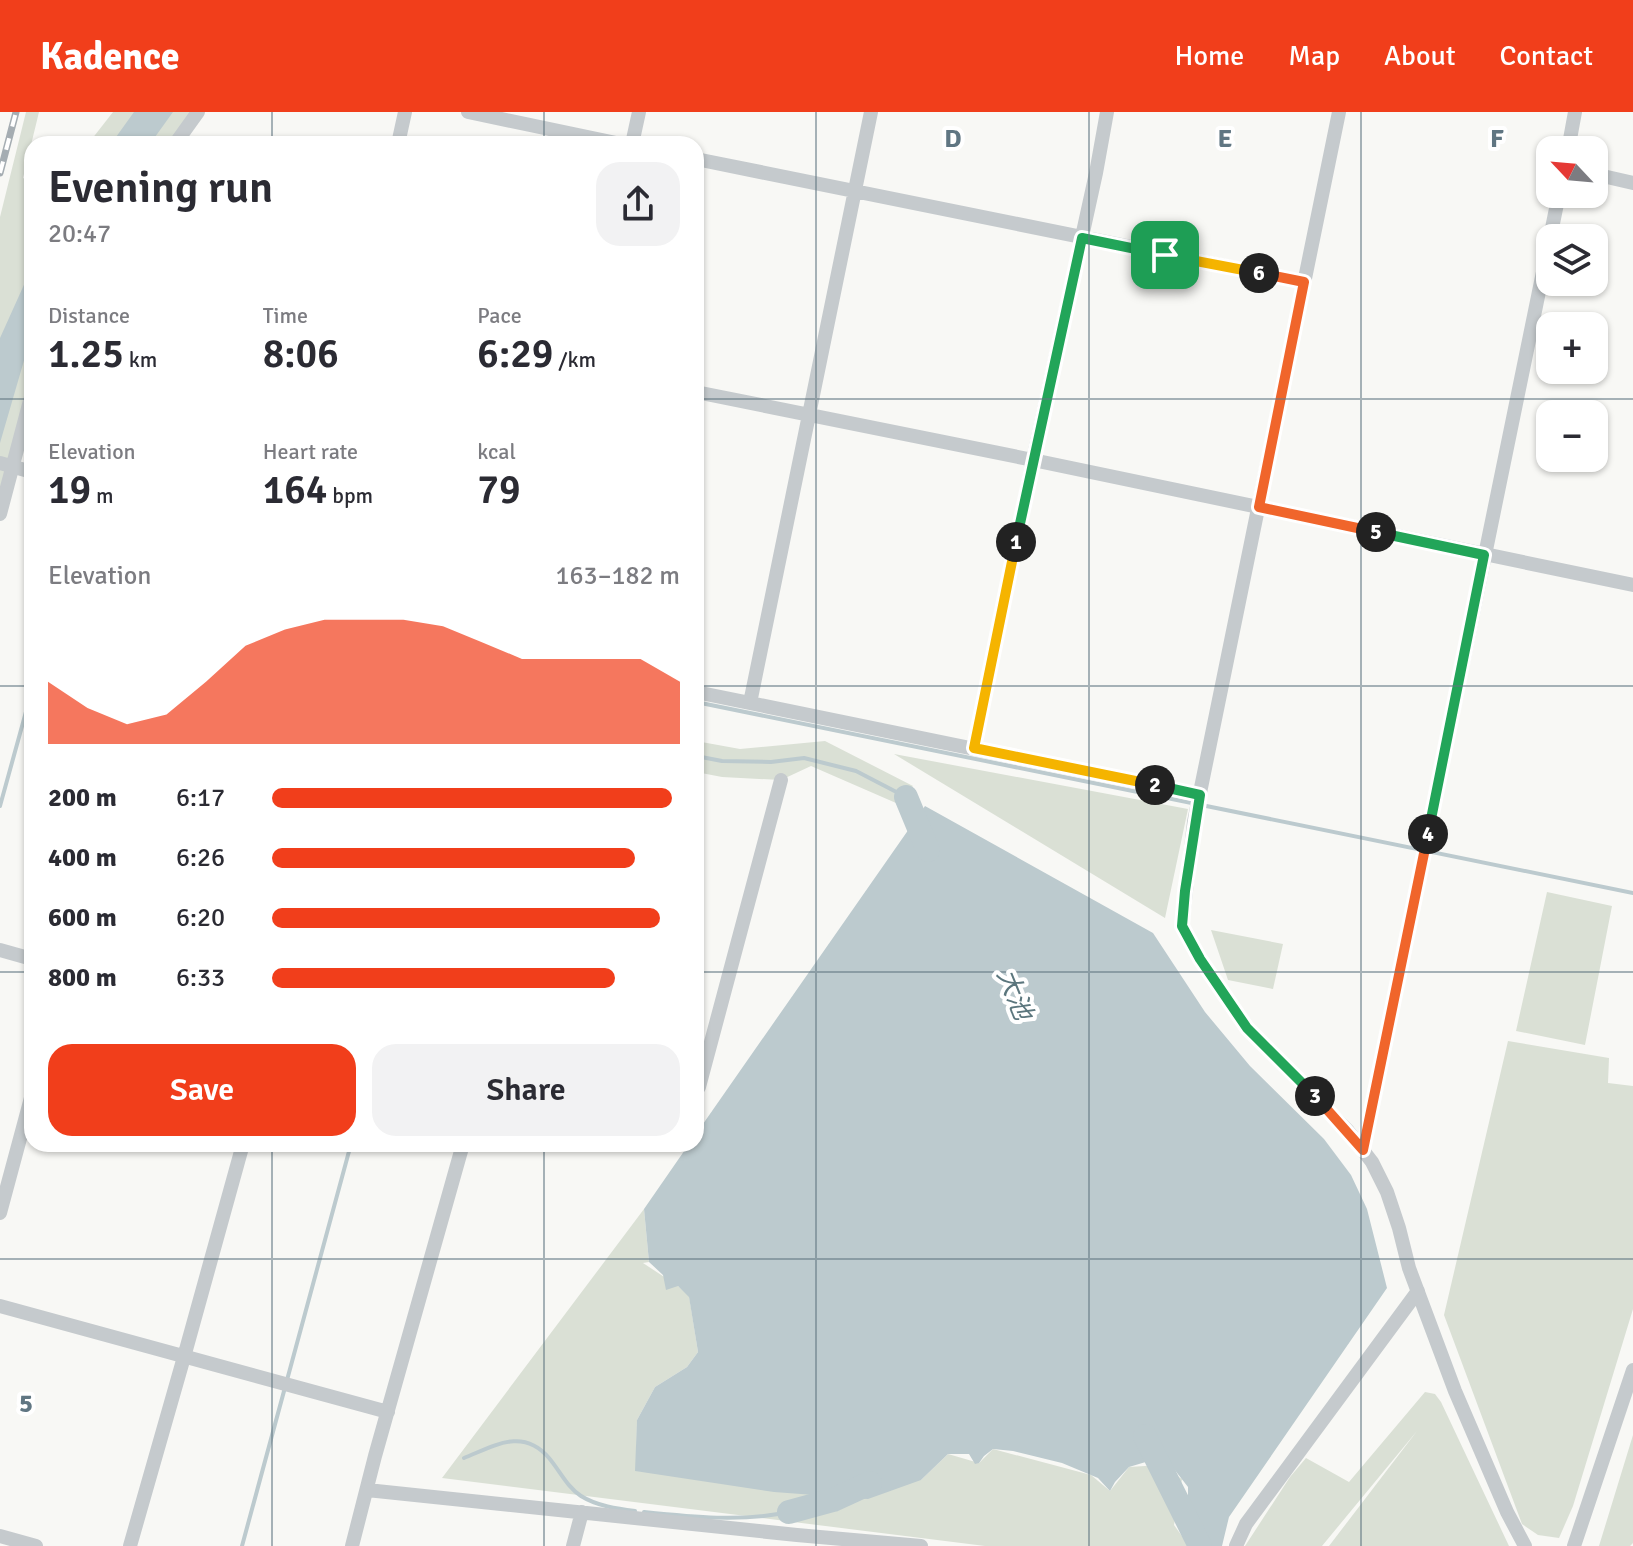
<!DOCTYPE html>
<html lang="en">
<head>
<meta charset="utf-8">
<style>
  :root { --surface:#fff; --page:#f2f2f3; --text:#2b2b33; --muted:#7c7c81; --accent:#f13e1b }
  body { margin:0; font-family:Signika,"Noto Sans JP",sans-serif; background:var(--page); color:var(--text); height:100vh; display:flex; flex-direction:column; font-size:30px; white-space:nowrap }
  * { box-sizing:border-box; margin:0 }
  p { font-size:26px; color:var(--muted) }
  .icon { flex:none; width:44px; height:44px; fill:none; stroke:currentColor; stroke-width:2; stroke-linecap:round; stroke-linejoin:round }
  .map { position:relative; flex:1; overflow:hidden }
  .panel { position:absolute; left:24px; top:24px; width:680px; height:1016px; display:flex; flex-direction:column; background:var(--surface); border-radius:24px; box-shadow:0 2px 6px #0004 }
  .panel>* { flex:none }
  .needle { width:52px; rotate:296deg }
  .buttons { position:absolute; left:1536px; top:24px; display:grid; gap:16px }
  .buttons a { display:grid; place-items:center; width:72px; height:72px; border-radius:16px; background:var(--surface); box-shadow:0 2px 6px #0004; font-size:40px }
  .pin { position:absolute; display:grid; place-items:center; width:68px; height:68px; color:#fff; margin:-34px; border-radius:16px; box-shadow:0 4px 12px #0006 }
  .km { position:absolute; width:40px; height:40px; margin:-20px; border-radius:50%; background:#222; color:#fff; font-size:22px; line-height:40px; text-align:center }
  .round { display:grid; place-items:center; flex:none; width:84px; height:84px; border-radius:24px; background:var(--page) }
  .headline { display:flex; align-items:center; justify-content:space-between; height:136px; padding:0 24px }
  h1 { font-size:44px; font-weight:600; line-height:60px }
  .metrics { display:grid; grid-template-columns:repeat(3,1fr); gap:12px; height:136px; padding:8px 24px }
  .metrics div { display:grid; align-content:center }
  .metrics b { font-size:40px; font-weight:600 }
  .metrics small { font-size:22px; font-weight:400 }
  .metrics p { font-size:22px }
  .chart { height:224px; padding:16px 24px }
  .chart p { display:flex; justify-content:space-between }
  .chart svg { width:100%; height:144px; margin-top:8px; fill:var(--accent); opacity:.7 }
  .cta { display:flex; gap:16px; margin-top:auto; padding:16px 24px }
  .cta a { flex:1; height:92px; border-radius:24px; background:var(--accent); color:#fff; font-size:32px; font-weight:600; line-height:92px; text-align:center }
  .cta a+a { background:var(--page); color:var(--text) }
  ul { padding:0 24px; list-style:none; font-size:26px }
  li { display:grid; grid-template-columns:128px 96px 1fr; align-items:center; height:60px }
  li i { height:20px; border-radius:10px; background:var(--accent) }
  header { display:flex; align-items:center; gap:48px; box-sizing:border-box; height:112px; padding:0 40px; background:var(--accent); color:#fff }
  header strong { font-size:38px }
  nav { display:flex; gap:44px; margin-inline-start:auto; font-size:28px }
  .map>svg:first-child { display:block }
  .green { fill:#dae0d5 }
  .water { fill:#bccace }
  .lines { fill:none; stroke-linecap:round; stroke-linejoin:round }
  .stream { stroke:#bccace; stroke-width:4 }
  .river { stroke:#bccace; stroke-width:24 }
  .minor { stroke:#c5cacd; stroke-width:14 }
  .rail-casing { stroke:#a5adb2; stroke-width:7 }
  .rail { stroke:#fff; stroke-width:4; stroke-dasharray:12; stroke-linecap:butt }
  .split-1-casing { stroke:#fff; stroke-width:16 }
  .split-2-casing { stroke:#fff; stroke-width:16 }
  .split-3-casing { stroke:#fff; stroke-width:16 }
  .split-4-casing { stroke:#fff; stroke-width:16 }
  .split-5-casing { stroke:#fff; stroke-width:16 }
  .split-6-casing { stroke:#fff; stroke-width:16 }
  .split-7-casing { stroke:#fff; stroke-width:16 }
  .split-1 { stroke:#22a559; stroke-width:10 }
  .split-2 { stroke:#f5b400; stroke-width:10 }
  .split-3 { stroke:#22a559; stroke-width:10 }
  .split-4 { stroke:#f0652b; stroke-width:10 }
  .split-5 { stroke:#22a559; stroke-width:10 }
  .split-6 { stroke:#f0652b; stroke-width:10 }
  .split-7 { stroke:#f5b400; stroke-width:10 }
  .grid { fill:none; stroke:#607682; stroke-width:2; stroke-opacity:0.55 }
  .labels { text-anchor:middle; stroke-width:8; stroke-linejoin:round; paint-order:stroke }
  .water-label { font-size:26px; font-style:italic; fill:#5b767d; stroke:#fff }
  .grid-label { font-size:26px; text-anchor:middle; font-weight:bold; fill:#607682; stroke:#fff; stroke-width:8; stroke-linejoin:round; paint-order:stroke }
</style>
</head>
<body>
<header>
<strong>Kadence</strong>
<nav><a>Home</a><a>Map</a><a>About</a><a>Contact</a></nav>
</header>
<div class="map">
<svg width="1633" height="1434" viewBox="0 0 1633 1434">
  <rect width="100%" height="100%" fill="#f8f8f5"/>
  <path class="green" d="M26 0H39L23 66 32 70V281L0 400V105Z
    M113 0H198L175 32H88Z
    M696 629 740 637 825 629 913 674 896 691 811 654 781 668 722 665 696 660Z
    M894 642 1188 697 1165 806Z
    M1547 780 1612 794 1585 933 1516 919Z
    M1211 818 1283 832 1273 877 1228 868Z
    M1508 929 1609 946 1608 971 1633 974V1197L1573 1394 1559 1426 1538 1423 1522 1412 1444 1203Z
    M644 1097 649 1150 643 1151 678 1174 689 1184 698 1240 687 1255 655 1275 637 1308 636 1359 921 1368 948 1342 979 1351 993 1337 1091 1363 1110 1379 1129 1355 1160 1353 1182 1367 1174 1413 1189 1434H985L442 1366Z
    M1425 1280 1435 1282 1441 1290 1509 1434H1329L1417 1319 1322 1434H1245L1290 1365 1306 1346 1349 1370Z
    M1633 1323V1431L1630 1434H1599Z"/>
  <path class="water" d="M134 0H173L150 32H111Z
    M32 155V221L0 331V226Z
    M925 694 1153 821 1205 900 1250 954 1324 1027 1351 1063 1367 1097 1387 1176 1229 1405 1222 1434H1188L1181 1420 1188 1397V1375L1174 1357 1149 1349 1129 1355 1115 1370 1110 1379 1098 1366 1062 1351 1013 1339 993 1337 984 1344 979 1351 975 1352 969 1342H948L921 1368 868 1387 774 1380 635 1359 637 1308 655 1275 687 1255 698 1240 689 1185 678 1174 666 1178 663 1163 649 1150 644 1097 689 1032H696V1022Z"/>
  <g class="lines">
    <path class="stream" d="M696 590 1633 781
      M696 644 722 649 771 650 804 646 856 659 906 685
      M0 694 32 578
      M464 1346C494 1334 523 1315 549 1346 560 1359 567 1375 581 1384 597 1394 618 1397 635 1399
      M644 1400C692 1405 742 1410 789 1400
      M242 1434 351 1032"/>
    <path class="river" d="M906 685 928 738
      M1145 1324 1200 1434
      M789 1400 833 1388 870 1371"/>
    <path class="minor" d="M468 0 621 32
      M1339 0 1194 710 1182 814 1200 847 1247 916 1348 1019 1372 1050 1387 1080 1399 1116 1409 1156 1455 1279 1507 1400 1525 1434
      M175 32 198 0
      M398 32 405 0
      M632 32 639 0
      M1568 38 1575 0
      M696 47 1304 170
      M1594 62 1633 71
      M696 280 1033 348 1633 473
      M0 351 32 360
      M0 402 32 281
      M696 580 1200 683
      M750 591 871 0
      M974 636 1033 348 1096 61 1107 0
      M0 838 32 847
      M696 980 699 975 781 668
      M1363 1038 1559 82
      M0 1101 32 982
      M0 1194 388 1300
      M367 1378 797 1423 921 1434
      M0 1424 36 1434
      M130 1434 184 1245 243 1032
      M352 1434 375 1344 463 1032
      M573 1434 582 1400
      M1236 1434 1246 1412 1418 1179
      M1574 1434 1633 1258"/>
    <defs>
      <path id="rail" d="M0 61 16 0"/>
    </defs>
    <use href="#rail" class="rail-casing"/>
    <use href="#rail" class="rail"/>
  </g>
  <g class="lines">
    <defs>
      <path id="split-1" d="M1016 430 1082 126 1165 143"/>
      <path id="split-2" d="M1016 430 974 636 1155 673"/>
      <path id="split-3" d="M1155 673 1200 683 1185 779 1182 814 1200 847 1247 916 1315 984"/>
      <path id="split-4" d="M1315 984 1363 1038 1428 722"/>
      <path id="split-5" d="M1376 420 1484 443 1428 722"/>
      <path id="split-6" d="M1259 161 1304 170 1259 395 1376 420"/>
      <path id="split-7" d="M1165 143 1259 161"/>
    </defs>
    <use href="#split-1" class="split-1-casing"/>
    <use href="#split-2" class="split-2-casing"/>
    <use href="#split-3" class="split-3-casing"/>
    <use href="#split-4" class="split-4-casing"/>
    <use href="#split-5" class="split-5-casing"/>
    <use href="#split-6" class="split-6-casing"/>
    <use href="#split-7" class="split-7-casing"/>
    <use href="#split-1" class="split-1"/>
    <use href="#split-2" class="split-2"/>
    <use href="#split-3" class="split-3"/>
    <use href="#split-4" class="split-4"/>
    <use href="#split-5" class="split-5"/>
    <use href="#split-6" class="split-6"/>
    <use href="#split-7" class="split-7"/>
  </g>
  <path class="grid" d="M272 0V32M544 0V32M816 0V1434M1089 0V1434M1361 0V1434M0 287H32M696 287H1633M0 574H32M696 574H1633M0 860H32M696 860H1633M272 1032V1434M544 1032V1434M0 1147H1633"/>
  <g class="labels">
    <g class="water-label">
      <text transform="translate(1015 882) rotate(68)" y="9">大池</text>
    </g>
  </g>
  <g class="grid-label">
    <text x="953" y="35">D</text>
    <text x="1225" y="35">E</text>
    <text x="1497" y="35">F</text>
    <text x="26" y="1300">5</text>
  </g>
</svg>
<div class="buttons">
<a><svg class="needle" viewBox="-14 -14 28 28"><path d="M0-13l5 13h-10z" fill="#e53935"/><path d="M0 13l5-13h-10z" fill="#7c7c81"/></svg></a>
<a><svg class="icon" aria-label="layers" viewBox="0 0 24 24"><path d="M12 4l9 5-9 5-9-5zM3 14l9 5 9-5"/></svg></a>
<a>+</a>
<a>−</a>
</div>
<div class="pin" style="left:1165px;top:143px;background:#1e9e55"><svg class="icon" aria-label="arrive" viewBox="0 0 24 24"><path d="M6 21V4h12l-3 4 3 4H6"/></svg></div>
<b class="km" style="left:1016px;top:430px">1</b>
<b class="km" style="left:1155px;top:673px">2</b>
<b class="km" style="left:1315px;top:984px">3</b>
<b class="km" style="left:1428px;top:722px">4</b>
<b class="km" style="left:1376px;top:420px">5</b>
<b class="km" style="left:1259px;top:161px">6</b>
<section class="panel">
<div class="headline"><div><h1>Evening run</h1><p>20:47</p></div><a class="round"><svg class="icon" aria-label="share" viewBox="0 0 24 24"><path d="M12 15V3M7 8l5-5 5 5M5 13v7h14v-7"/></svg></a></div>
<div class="metrics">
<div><p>Distance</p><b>1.25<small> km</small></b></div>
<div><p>Time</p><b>8:06</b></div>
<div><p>Pace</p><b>6:29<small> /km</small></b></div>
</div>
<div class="metrics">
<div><p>Elevation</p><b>19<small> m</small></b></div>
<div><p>Heart rate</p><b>164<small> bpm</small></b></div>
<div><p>kcal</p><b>79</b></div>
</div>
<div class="chart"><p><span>Elevation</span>163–182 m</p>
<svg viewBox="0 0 160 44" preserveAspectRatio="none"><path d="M0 44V25L10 33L20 38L30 35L40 25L50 14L60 9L70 6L80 6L90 6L100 8L110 13L120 18L130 18L140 18L150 18L160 25V44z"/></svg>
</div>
<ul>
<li><b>200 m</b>6:17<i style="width:98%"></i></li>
<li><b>400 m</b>6:26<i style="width:89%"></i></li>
<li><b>600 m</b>6:20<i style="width:95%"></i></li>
<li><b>800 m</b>6:33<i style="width:84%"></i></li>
</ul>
<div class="cta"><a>Save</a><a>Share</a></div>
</section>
</div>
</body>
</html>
